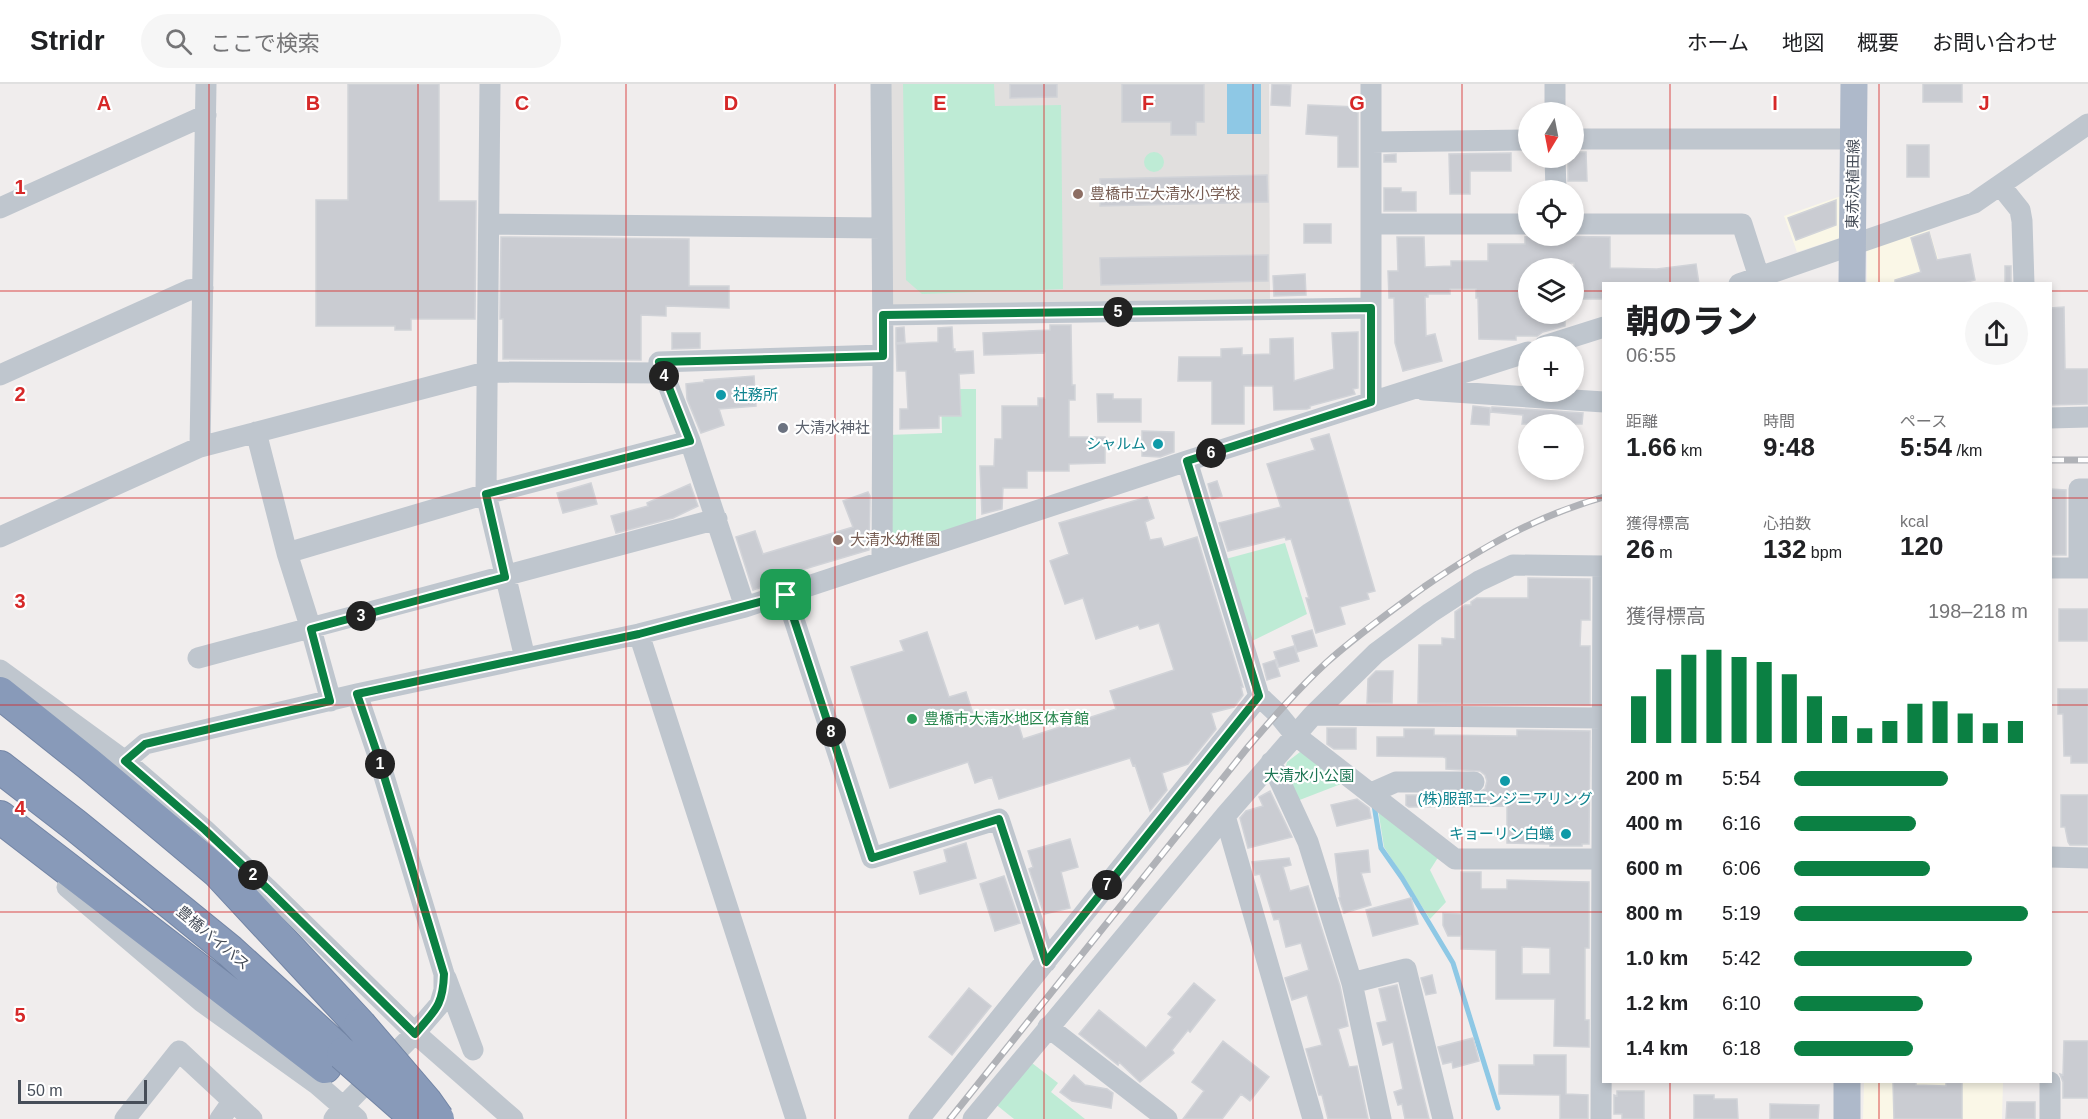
<!DOCTYPE html>
<html lang="ja">
<head>
<meta charset="utf-8">
<style>
  :root { --surface:#fff; --page:#f6f6f6; --text:#202124; --muted:#757577; --line:#e0e0e0; --accent:#0b8043 }
  body { margin:0; font-family:Helvetica,"Noto Sans JP",sans-serif; background:var(--page); color:var(--text); height:100vh; display:flex; flex-direction:column; font-size:22px; white-space:nowrap }
  * { box-sizing:border-box; margin:0 }
  p { font-size:20px; color:var(--muted) }
  .icon { flex:none; width:33px; height:33px; fill:none; stroke:currentColor; stroke-width:2; stroke-linecap:round; stroke-linejoin:round }
  .map { position:relative; flex:1; overflow:hidden }
  .details { position:absolute; left:1602px; top:198px; width:450px; height:801px; display:flex; flex-direction:column; background:var(--surface); border-radius:0px; box-shadow:0 3px 9px #0003 }
  .details>* { flex:none }
  .needle { width:39px; rotate:190deg }
  .buttons { position:absolute; left:1518px; top:18px; display:grid; gap:12px }
  .buttons a { display:grid; place-items:center; width:66px; height:66px; border-radius:50%; background:var(--surface); box-shadow:0 3px 9px #0003; font-size:30px }
  .scale { position:absolute; left:18px; bottom:15px; width:129px; box-sizing:border-box; padding-left:6px; border:3px solid #474e59; border-top:0; font-size:16px; line-height:21px; white-space:nowrap; color:#474e59; -webkit-text-stroke:4px #fff; paint-order:stroke }
  .pin { position:absolute; display:grid; place-items:center; width:51px; height:51px; color:#fff; margin:-26px; border-radius:12px; box-shadow:0 3px 9px #0006 }
  .km { position:absolute; width:30px; height:30px; margin:-15px; border-radius:50%; background:#222; color:#fff; font-size:16px; line-height:30px; text-align:center }
  .round { display:grid; place-items:center; flex:none; width:63px; height:63px; border-radius:32px; background:var(--page) }
  .overview { display:flex; align-items:center; justify-content:space-between; height:102px; padding:0 24px }
  h1 { font-size:33px; font-weight:800; line-height:45px }
  .metrics { display:grid; grid-template-columns:repeat(3,1fr); gap:9px; height:102px; padding:6px 24px }
  .metrics div { display:grid; align-content:center }
  .metrics b { font-size:26px; font-weight:800 }
  .metrics small { font-size:16px; font-weight:400 }
  .metrics p { font-size:16px }
  .chart { height:168px; padding:12px 24px }
  .chart p { display:flex; justify-content:space-between }
  .chart svg { width:100%; height:108px; margin-top:6px; stroke:var(--accent); stroke-width:6 }
  ul { padding:0 24px; list-style:none; font-size:20px }
  li { display:grid; grid-template-columns:96px 72px 1fr; align-items:center; height:45px }
  li i { height:15px; border-radius:8px; background:var(--accent) }
  header { display:flex; align-items:center; gap:36px; box-sizing:border-box; height:84px; padding:0 30px; background:var(--surface); border-bottom:2px solid var(--line) }
  header strong { font-size:28px }
  nav { display:flex; gap:33px; margin-inline-start:auto; font-size:21px }
  .search { width:420px; height:54px; background:var(--page); display:flex; align-items:center; gap:15px; box-sizing:border-box; padding:0 21px; border-radius:33px; color:var(--muted); font-size:22px }
  .map>svg:first-child { display:block }
  .commercial { fill:#faf7e7 }
  .education { fill:#e1dfde }
  .green { fill:#beebd5 }
  .water { fill:#8ec8e5 }
  .lines { fill:none; stroke-linecap:round; stroke-linejoin:round }
  .stream { stroke:#8ec8e5; stroke-width:5 }
  .building { fill:#caccd2; stroke:#d1d3d8; stroke-width:1.5; fill-rule:evenodd }
  .highway-casing { stroke:#7385a5; stroke-width:34 }
  .minor { stroke:#bfc6ce; stroke-width:21 }
  .major { stroke:#aeb9ca; stroke-width:27 }
  .highway { stroke:#889ab9; stroke-width:32 }
  .rail-casing { stroke:#b0b2b7; stroke-width:7 }
  .rail { stroke:#fff; stroke-width:4.5; stroke-dasharray:14; stroke-linecap:butt }
  .highway-bridge-casing { stroke:#7385a5; stroke-width:34; stroke-linecap:butt }
  .highway-bridge { stroke:#889ab9; stroke-width:32 }
  .route-casing { stroke:#fff; stroke-width:12 }
  .route { stroke:#0b8043; stroke-width:8 }
  .grid { fill:none; stroke:#d62828; stroke-width:1.5; stroke-opacity:0.55 }
  .education-dot { fill:#8d6e63; stroke:#fff; stroke-width:2 }
  .culture-dot { fill:#0f9aa8; stroke:#fff; stroke-width:2 }
  .worship-dot { fill:#6b7280; stroke:#fff; stroke-width:2 }
  .leisure-dot { fill:#2e9e5b; stroke:#fff; stroke-width:2 }
  .labels { text-anchor:middle; stroke-width:4.5; stroke-linejoin:round; paint-order:stroke }
  .street-label { font-size:15px; fill:#474e59; stroke:#fff }
  .education-label { font-size:15px; fill:#785e54; stroke:#fff; text-anchor:start }
  .culture-label { font-size:15px; fill:#0d838f; stroke:#fff; text-anchor:end }
  .worship-label { font-size:15px; fill:#5b616d; stroke:#fff; text-anchor:start }
  .leisure-label { font-size:15px; fill:#27864d; stroke:#fff; text-anchor:start }
  .park-label { font-size:15px; fill:#1d7554; stroke:#fff }
  .grid-label { font-size:20px; text-anchor:middle; font-weight:bold; fill:#d62828; stroke:#fff; stroke-width:4.5; stroke-linejoin:round; paint-order:stroke }
</style>
</head>
<body>
<header>
<strong>Stridr</strong>
<div class="search"><svg class="icon" aria-label="search" viewBox="0 0 24 24"><circle cx="10" cy="10" r="6"/><path d="M15 15l6 6"/></svg>ここで検索</div>
<nav><a>ホーム</a><a>地図</a><a>概要</a><a>お問い合わせ</a></nav>
</header>
<div class="map">
<svg width="2088" height="1035" viewBox="0 0 2088 1035">
  <rect width="100%" height="100%" fill="#f0eded"/>
  <path class="commercial" d="M1841 112 1840 154 1797 168 1784 132Z
    M1928 142 1946 199 1867 200V161Z
    M1864 998H2003L2002 1035H1863Z"/>
  <path class="education" d="M886 0H1269L1270 221 889 226Z"/>
  <path class="green" d="M903 0H994L995 22 1061 21 1063 205 922 210 906 196Z
    M1144 78a10 10 0 1 1 20 0a10 10 0 1 1-20 0Z
    M941 305H976V437L887 466V351L942 349Z
    M1285 459 1307 530 1248 559 1222 476Z
    M1300 668 1310 669 1341 700 1297 717 1285 686 1287 678Z
    M1378 725 1439 772 1430 786 1446 818 1430 835 1384 763Z
    M1028 976 1058 999 1051 1008 1085 1035H1014L994 1019Z"/>
  <path class="water" d="M1227 0H1261V50H1227Z"/>
  <g class="lines">
    <path class="stream" d="M1374 721 1381 764 1402 794 1453 879 1498 1024"/>
  </g>
  <path class="building" d="M348 0H439V117H476L475 235H411V246H395V242H316V116H348Z
    M1010 0H1057V13L1010 14Z
    M1122 0H1204V38H1196V51H1171V38H1122Z
    M1272 0 1291 1 1290 22 1271 21Z
    M1923 0H1962V18H1923Z
    M1308 21 1358 23V83H1338V52L1306 50Z
    M1907 61H1929V93H1907Z
    M1574 68H1586L1587 97H1568V74H1574Z
    M1511 69V87H1470V110H1450L1449 70Z
    M1396 70V78H1384V71Z
    M1267 91 1268 118 1100 122V95Z
    M1384 104H1401V108H1416V127H1384Z
    M1836 116V141L1796 156 1788 134Z
    M1304 140H1331V159H1304Z
    M1929 148 1937 176 1970 170 1975 196 1960 200H1895V196L1921 188 1911 154Z
    M1533 152 1610 153V184L1657 185 1696 180 1699 200H1604V215H1574V179H1543V184H1528V230H1565V242L1543 248 1537 252H1516V256L1479 255 1478 214H1476V205H1450V210H1428V213H1425L1426 252 1435 250 1442 277 1403 287 1395 259 1394 214H1389L1388 187H1398L1397 153H1424L1425 183 1451 182V177H1488V160H1525V153Z
    M501 153 689 155V202H729V224L666 222V232L641 231V276L503 275V235H500Z
    M1268 171V197L1101 201 1100 174Z
    M2005 182H2011V200H2005Z
    M1305 190 1306 211 1274 212 1273 192Z
    M2064 223 2065 285H2088V320L2050 321V224Z
    M1050 241H1071L1072 301H1075V316H1069V353H1105V379L1069 380V387H1027V404H1003L1002 425 982 430 980 382H994L995 355H1002V322H1038V314H1045V269L984 271 983 249 1050 246Z
    M904 243 905 258 896 259V244Z
    M952 243 953 265H955V268L973 267 974 289 959 290 961 332H939V344L900 345V325H908L906 287H897L896 260 938 258V244Z
    M1358 248V304L1353 305 1355 310 1310 322V324L1307 325 1274 326 1273 302H1244V340H1212V297H1178L1179 273H1221V265L1242 264V271L1270 270V255L1293 254 1294 297 1334 285 1332 249Z
    M672 249H700V264L672 265Z
    M754 292 756 322 719 325 724 341 701 349 687 315 686 300 704 298V296Z
    M1097 310H1113V315H1141V338H1098Z
    M1473 322 1490 324 1489 341 1471 340Z
    M1492 323 1583 329 1582 340H1522L1523 331 1491 328Z
    M1142 347 1174 348V368L1160 373 1142 372Z
    M1329 350 1375 507 1367 509 1369 515 1340 523 1345 540 1316 549 1306 514H1309L1291 455 1286 456 1285 453 1228 467 1219 439 1281 423 1267 380 1315 366 1311 355Z
    M1217 397 1222 412 1212 415 1208 400Z
    M591 399 597 420 563 429 557 409Z
    M690 400 698 422 673 434 616 449 611 432 648 422 647 419Z
    M2050 405 2066 406V471H2050Z
    M868 408 870 412 869 466 771 495 772 500 753 506 736 453 755 447 763 470 853 443 843 417Z
    M1147 413 1154 434 1145 438 1150 456 1161 454 1164 463 1197 453 1243 603H1241L1243 611 1234 623 1211 629 1216 645 1188 680 1162 689 1167 706 1150 727 1135 681 1133 682 1130 674 999 715 992 693 975 699 968 678 890 704 851 583 904 567 900 557 927 548 949 613 966 608 976 639 1014 626 1023 655 1116 625 1110 607 1174 586 1159 539 1140 545 1138 541 1096 555 1083 514 1065 520 1050 477 1069 470 1059 439Z
    M1528 494 1590 495V536H1581L1580 562H1590V621L1418 619 1419 561H1442V554L1455 555V528L1465 521H1471V518L1477 514H1528Z
    M2059 525H2088V557H2059Z
    M1312 546 1317 562 1297 568 1292 552Z
    M1294 562 1299 577 1279 583 1274 568Z
    M1275 576 1280 592 1267 596 1263 580Z
    M1376 587H1393L1392 619H1367L1368 595Z
    M2058 605H2088V679H2071V672H2064L2063 630H2058Z
    M1327 644H1356V665H1334L1327 660Z
    M1404 645H1434V651L1517 652V646L1590 647 1589 760H1582V762H1550V760L1507 759V722L1409 723 1406 721V711H1475L1485 705 1487 697 1485 691 1480 687 1446 685V674L1443 673 1377 672V653H1404Z
    M1270 707 1292 753 1248 764 1240 734 1246 727 1263 722 1259 713Z
    M2061 711H2088V761H2070L2068 758 2065 743H2061Z
    M1357 715 1369 724 1371 734 1337 742 1331 721Z
    M1070 755 1078 783 1061 788 1070 824 1044 830 1029 785 1033 783 1028 767Z
    M966 759 976 794 920 810 914 788 947 778 944 766Z
    M1368 766 1370 788 1361 789 1371 821 1344 829 1339 814 1340 813 1335 770Z
    M1289 774 1291 781 1283 783 1290 807 1308 802 1340 902 1348 942 1338 945 1349 983 1357 982 1368 1035H1328L1322 1011H1319L1306 965 1322 961 1307 911 1292 916 1285 894 1309 886 1301 859 1286 863 1279 835 1274 836 1260 790 1255 791 1252 778Z
    M1461 788H1481V805H1507V796L1589 798V864H1585V936H1589V963L1554 962 1555 915H1496V866L1461 865V852H1448L1443 841V829L1461 830ZM1522 863 1550 864V890H1522Z
    M1004 792 1020 839 995 847 980 800Z
    M1411 814 1418 840 1373 852 1366 826Z
    M1432 891 1436 909 1426 911 1421 894Z
    M1194 899 1215 916 1190 948 1188 946 1172 966 1174 969 1140 998 1119 978 1118 981 1079 950 1099 926 1146 964 1172 933 1168 930Z
    M1397 901 1417 986 1429 1035H1405L1402 1020 1398 1021 1394 1008 1403 1005 1393 958 1383 961 1377 939 1387 937 1379 905Z
    M969 904 991 922 952 971 929 953Z
    M1473 954 1479 977 1453 984 1452 978 1443 980 1438 963Z
    M1223 957 1269 993 1250 1017 1241 1010 1222 1035H1183L1204 1007 1192 998Z
    M2064 957H2088V1014H2063V998L2060 990 2063 991Z
    M1534 971H1566V1010L1588 1011V1035H1560V1011L1499 1010V981H1534Z
    M1074 991 1085 1001 1107 1005 1113 1009 1111 1024 1072 1017 1060 1008Z
    M1893 998H1916V1001L1946 1002V998H1962V1035H1894Z
    M1617 1007H1644V1035H1622V1030H1614V1011L1617 1012Z
    M1694 1011H1714V1015H1737L1738 1035H1694Z
    M2007 1018H2035V1035H2006Z
    M1770 1020 1819 1021 1818 1035H1770Z"/>
  <g class="lines">
    <defs>
      <path id="highway" d="M0 609 89 680 218 788 360 941
        M0 683 75 741 230 867 343 970
        M0 733 325 983"/>
    </defs>
    <use href="#highway" class="highway-casing"/>
    <path class="minor" d="M490 0 486 410 525 574
      M881 0 883 271 882 477
      M1371 0V318
      M1555 28V0
      M1574 55H1853
      M1371 58 1528 56
      M1555 74 1556 106
      M2000 101 2020 126 2022 137 2024 200
      M0 124 206 31
      M489 140 881 144
      M1371 140H1528
      M1574 140H1742L1759 193
      M1739 200 1974 119 2088 40
      M883 231 1371 224
      M1544 262 1604 243
      M0 291 189 206 203 204
      M1424 306 1604 318
      M2050 334 2088 333
      M256 348 287 469 311 545 331 617
      M200 363 206 0
      M1187 377 1259 612 1277 629 1295 651 1455 775H1604
      M0 453 200 363 486 288 663 289
      M287 469 486 410 690 357
      M2050 484H2088
      M2079 484V405H2088
      M786 511 872 774 999 735 1046 878
      M745 523 690 357 659 278 883 271
      M639 550 796 1035
      M198 574 717 435
      M0 586 125 677 205 746 269 806 415 949 513 1035
      M1313 631 1602 634
      M125 677 145 660 357 610 639 550 745 523 1187 377 1528 268
      M1271 678 1308 758 1352 899 1381 1035
      M1371 709 1396 698H1474
      M1225 732 1313 1035
      M2050 773 2088 774
      M67 803 202 918 318 1001 357 1035
      M446 894 473 966
      M1352 899 1406 885 1443 1035
      M1048 943 1167 1035
      M125 1035 179 967 252 1035
      M220 1035 232 1018
      M334 1035 343 1023 415 949 440 920 444 906V890L377 669 357 610
      M919 1035 1259 612
      M973 1035 1225 732 1313 631 1376 569 1430 529 1479 497 1513 481 1604 482
      M1601 1035 1603 482
      M2050 1035V998"/>
    <path class="major" d="M1852 200 1854 0
      M1847 998V1035"/>
    <use href="#highway" class="highway"/>
    <defs>
      <path id="rail" d="M2050 376H2088
        M950 1035 1248 663C1273 634 1298 605 1326 579 1357 551 1391 527 1424 503 1481 464 1536 432 1604 413"/>
    </defs>
    <use href="#rail" class="rail-casing"/>
    <use href="#rail" class="rail"/>
    <defs>
      <path id="highway-bridge" d="M360 941 426 1018 438 1035
        M343 970 417 1035"/>
    </defs>
    <use href="#highway-bridge" class="highway-bridge-casing"/>
    <use href="#highway-bridge" class="highway-bridge"/>
  </g>
  <g class="lines">
    <defs>
      <path id="route" d="M1371 224V318L1187 377 1259 612 1046 878 999 735 872 774 786 511 639 550 357 610 377 669 444 890C443 922 435 926 415 950L269 806 205 746 125 677 145 660 330 617 311 545 505 493 486 410 690 357 659 278 883 272V231Z"/>
    </defs>
    <use href="#route" class="route-casing"/>
    <use href="#route" class="route"/>
  </g>
  <path class="grid" d="M209 0V1035M418 0V1035M626 0V1035M835 0V1035M1044 0V1035M1253 0V1035M1462 0V1035M1670 0V200M1879 0V200M0 207H1528M1574 207H1604M2050 207H2088M0 414H1604M2050 414H2088M0 621H1604M2050 621H2088M0 828H1604M2050 828H2088M1670 998V1035M1879 998V1035"/>
  <g class="education-dot">
    <circle cx="1078" cy="110" r="6"/>
    <circle cx="838" cy="456" r="6"/>
  </g>
  <g class="culture-dot">
    <circle cx="721" cy="311" r="6"/>
    <circle cx="1158" cy="360" r="6"/>
    <circle cx="1505" cy="697" r="6"/>
    <circle cx="1566" cy="750" r="6"/>
  </g>
  <circle class="worship-dot" cx="783" cy="344" r="6"/>
  <circle class="leisure-dot" cx="912" cy="635" r="6"/>
  <g class="labels">
    <g class="street-label">
      <text transform="translate(1853 100) rotate(-89)" y="5">東赤沢植田線</text>
      <text transform="translate(213 854) rotate(40)" y="5">豊橋バイパス</text>
    </g>
    <g class="education-label">
      <text x="1090" y="115">豊橋市立大清水小学校</text>
      <text x="850" y="461">大清水幼稚園</text>
    </g>
    <g class="culture-label">
      <text x="733" y="316" text-anchor="start">社務所</text>
      <text x="1146" y="365">シャルム</text>
      <text x="1505" y="720" text-anchor="middle">(株)服部エンジニアリング</text>
      <text x="1554" y="755">キョーリン白蟻</text>
    </g>
    <g class="worship-label">
      <text x="795" y="349">大清水神社</text>
    </g>
    <g class="leisure-label">
      <text x="924" y="640">豊橋市大清水地区体育館</text>
    </g>
    <g class="park-label">
      <text x="1309" y="697">大清水小公園</text>
    </g>
  </g>
  <g class="grid-label">
    <text x="104" y="26">A</text>
    <text x="313" y="26">B</text>
    <text x="522" y="26">C</text>
    <text x="731" y="26">D</text>
    <text x="940" y="26">E</text>
    <text x="1148" y="26">F</text>
    <text x="1357" y="26">G</text>
    <text x="1775" y="26">I</text>
    <text x="1984" y="26">J</text>
    <text x="20" y="110">1</text>
    <text x="20" y="317">2</text>
    <text x="20" y="524">3</text>
    <text x="20" y="731">4</text>
    <text x="20" y="938">5</text>
  </g>
</svg>
<div class="buttons">
<a><svg class="needle" viewBox="-14 -14 28 28"><path d="M0-13l5 13h-10z" fill="#e53935"/><path d="M0 13l5-13h-10z" fill="#757577"/></svg></a>
<a><svg class="icon" aria-label="locate" viewBox="0 0 24 24"><circle cx="12" cy="12" r="6"/><path d="M12 2v4M12 18v4M2 12h4M18 12h4"/></svg></a>
<a><svg class="icon" aria-label="layers" viewBox="0 0 24 24"><path d="M12 4l9 5-9 5-9-5zM3 14l9 5 9-5"/></svg></a>
<a>+</a>
<a>−</a>
</div>
<div class="scale">50 m</div>
<div class="pin" style="left:786px;top:511px;background:#1e9e55"><svg class="icon" aria-label="arrive" viewBox="0 0 24 24"><path d="M6 21V4h12l-3 4 3 4H6"/></svg></div>
<b class="km" style="left:380px;top:680px">1</b>
<b class="km" style="left:253px;top:791px">2</b>
<b class="km" style="left:361px;top:532px">3</b>
<b class="km" style="left:664px;top:292px">4</b>
<b class="km" style="left:1118px;top:228px">5</b>
<b class="km" style="left:1211px;top:369px">6</b>
<b class="km" style="left:1107px;top:801px">7</b>
<b class="km" style="left:831px;top:648px">8</b>
<section class="details">
<div class="overview"><div><h1>朝のラン</h1><p>06:55</p></div><a class="round"><svg class="icon" aria-label="share" viewBox="0 0 24 24"><path d="M12 15V3M7 8l5-5 5 5M5 13v7h14v-7"/></svg></a></div>
<div class="metrics">
<div><p>距離</p><b>1.66<small> km</small></b></div>
<div><p>時間</p><b>9:48</b></div>
<div><p>ペース</p><b>5:54<small> /km</small></b></div>
</div>
<div class="metrics">
<div><p>獲得標高</p><b>26<small> m</small></b></div>
<div><p>心拍数</p><b>132<small> bpm</small></b></div>
<div><p>kcal</p><b>120</b></div>
</div>
<div class="chart"><p><span>獲得標高</span>198–218 m</p>
<svg viewBox="0 0 160 44" preserveAspectRatio="none"><path d="M5 44V25M15 44V14M25 44V8M35 44V6M45 44V9M55 44V11M65 44V16M75 44V25M85 44V33M95 44V38M105 44V35M115 44V28M125 44V27M135 44V32M145 44V36M155 44V35"/></svg>
</div>
<ul>
<li><b>200 m</b>5:54<i style="width:66%"></i></li>
<li><b>400 m</b>6:16<i style="width:52%"></i></li>
<li><b>600 m</b>6:06<i style="width:58%"></i></li>
<li><b>800 m</b>5:19<i style="width:100%"></i></li>
<li><b>1.0 km</b>5:42<i style="width:76%"></i></li>
<li><b>1.2 km</b>6:10<i style="width:55%"></i></li>
<li><b>1.4 km</b>6:18<i style="width:51%"></i></li>
</ul>
</section>
</div>
</body>
</html>
